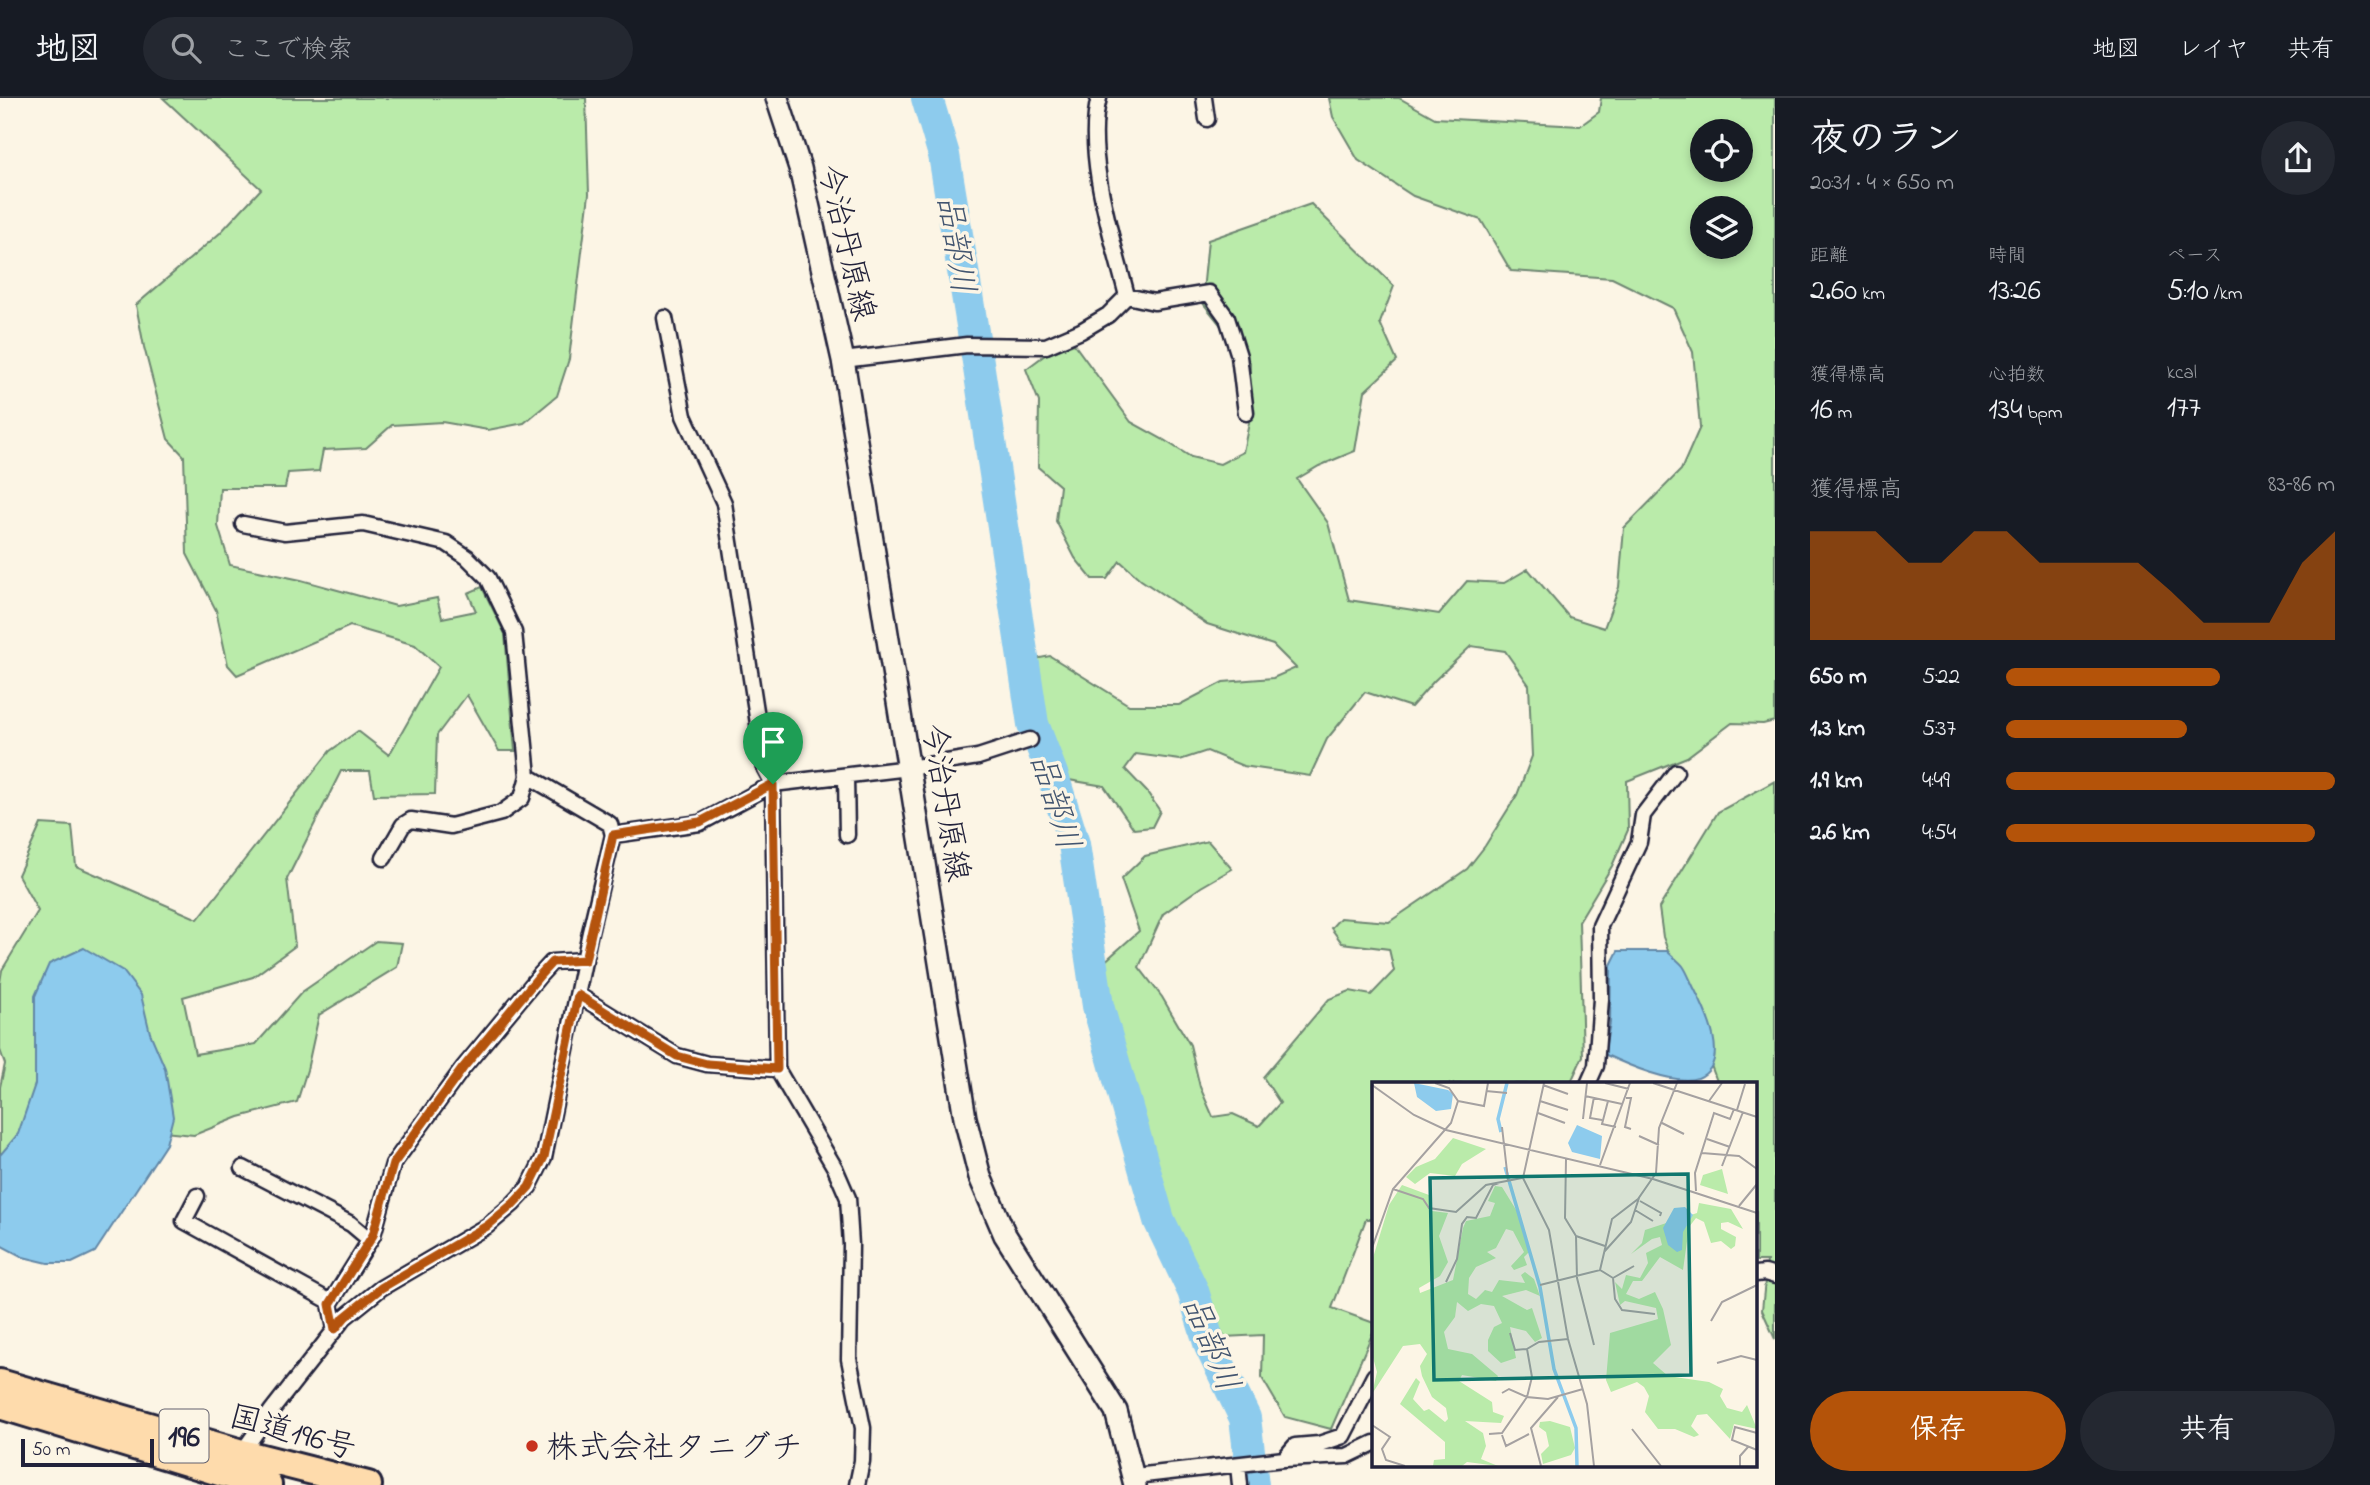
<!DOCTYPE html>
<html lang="ja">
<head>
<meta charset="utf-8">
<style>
  :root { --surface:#171b24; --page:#242831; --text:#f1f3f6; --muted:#9ea1a6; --line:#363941; --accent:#b45309 }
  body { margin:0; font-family:"Indie Flower","Klee One",sans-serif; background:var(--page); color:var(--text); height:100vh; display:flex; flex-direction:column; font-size:26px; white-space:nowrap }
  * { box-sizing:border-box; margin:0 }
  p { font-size:23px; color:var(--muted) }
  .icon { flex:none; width:38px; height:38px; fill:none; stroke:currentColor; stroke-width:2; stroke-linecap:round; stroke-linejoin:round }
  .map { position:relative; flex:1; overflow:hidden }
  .panel { display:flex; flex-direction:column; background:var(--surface); width:595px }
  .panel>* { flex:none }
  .controls { position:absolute; left:1690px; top:21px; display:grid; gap:14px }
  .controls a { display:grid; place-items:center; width:63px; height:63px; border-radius:50%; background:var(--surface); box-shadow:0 4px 10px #0003; font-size:35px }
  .scale { position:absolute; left:21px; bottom:18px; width:133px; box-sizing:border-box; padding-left:7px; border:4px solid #22223b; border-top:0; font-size:19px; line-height:24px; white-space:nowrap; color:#22223b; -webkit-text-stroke:5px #fcf5e5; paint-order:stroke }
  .pin { position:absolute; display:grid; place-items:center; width:60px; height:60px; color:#fff; margin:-72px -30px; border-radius:50% 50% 50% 0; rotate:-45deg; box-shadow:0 0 7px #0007 }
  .pin .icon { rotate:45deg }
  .round { display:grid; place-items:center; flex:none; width:74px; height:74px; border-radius:37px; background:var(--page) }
  .overview { display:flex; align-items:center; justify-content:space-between; height:119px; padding:0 35px }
  h1 { font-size:38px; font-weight:600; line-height:52px }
  .metrics { display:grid; grid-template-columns:repeat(3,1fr); gap:10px; height:119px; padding:7px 35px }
  .metrics div { display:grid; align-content:center }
  .metrics b { font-size:30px; font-weight:600 }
  .metrics small { font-size:19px; font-weight:400 }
  .metrics p { font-size:19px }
  .chart { height:196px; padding:14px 35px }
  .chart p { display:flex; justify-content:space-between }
  .chart svg { width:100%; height:126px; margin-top:7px; fill:var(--accent); opacity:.7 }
  .button { display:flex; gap:14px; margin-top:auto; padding:14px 35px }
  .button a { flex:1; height:80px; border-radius:42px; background:var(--accent); color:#fff; font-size:28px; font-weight:600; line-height:80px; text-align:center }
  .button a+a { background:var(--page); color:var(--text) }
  ul { padding:0 35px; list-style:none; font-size:23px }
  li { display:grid; grid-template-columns:112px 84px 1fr; align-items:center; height:52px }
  li i { height:18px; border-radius:9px; background:var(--accent) }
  header { display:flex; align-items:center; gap:42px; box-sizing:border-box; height:98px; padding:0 35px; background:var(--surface); border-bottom:2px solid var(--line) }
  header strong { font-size:33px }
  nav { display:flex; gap:38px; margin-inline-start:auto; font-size:24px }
  .search { width:490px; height:63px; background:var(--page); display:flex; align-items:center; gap:18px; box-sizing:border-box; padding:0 24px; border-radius:38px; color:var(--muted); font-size:26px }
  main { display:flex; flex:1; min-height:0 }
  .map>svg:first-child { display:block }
  .green { fill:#baebaa; stroke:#6e8672; stroke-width:2; fill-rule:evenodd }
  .water { fill:#8dcbed; stroke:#6287a6; stroke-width:2 }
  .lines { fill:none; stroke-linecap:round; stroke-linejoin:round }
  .river { stroke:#8dcbed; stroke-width:32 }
  .street-casing { stroke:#22223b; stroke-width:19 }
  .secondary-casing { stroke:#22223b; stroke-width:26 }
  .highway-casing { stroke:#22223b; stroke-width:32 }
  .street { stroke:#fcf5e5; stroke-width:14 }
  .secondary { stroke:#fcf5e5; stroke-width:21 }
  .highway { stroke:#fedbac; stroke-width:26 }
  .route-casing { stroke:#fff; stroke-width:14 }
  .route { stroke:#b45309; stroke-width:9 }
  .poi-dot { fill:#c8321e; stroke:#fcf5e5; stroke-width:2.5 }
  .labels { text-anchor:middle; stroke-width:7; stroke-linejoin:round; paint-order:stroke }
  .shield { fill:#fcf5e5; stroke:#63616e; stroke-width:2 }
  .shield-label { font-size:30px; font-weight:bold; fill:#22223b }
  .street-label { font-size:32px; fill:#22223b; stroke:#fcf5e5 }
  .poi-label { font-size:32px; fill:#22223b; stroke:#fcf5e5; text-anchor:start }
  .water-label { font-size:33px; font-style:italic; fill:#425570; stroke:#fcf5e5 }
  .inset-river { fill:none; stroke:#8dcbed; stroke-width:3.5 }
  .inset-road { fill:none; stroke:#a5a1a1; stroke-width:2 }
  .view { fill:#0f766e; fill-opacity:0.15; stroke:#0f766e; stroke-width:3.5 }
  .inset-edge { fill:none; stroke:#22223b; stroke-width:3.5 }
</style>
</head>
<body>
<header>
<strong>地図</strong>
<div class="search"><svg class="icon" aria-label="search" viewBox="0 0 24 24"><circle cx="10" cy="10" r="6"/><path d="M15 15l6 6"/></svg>ここで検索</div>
<nav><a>地図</a><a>レイヤ</a><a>共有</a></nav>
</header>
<main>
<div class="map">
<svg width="1775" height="1387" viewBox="0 0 1775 1387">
  <rect width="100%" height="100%" fill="#fcf5e5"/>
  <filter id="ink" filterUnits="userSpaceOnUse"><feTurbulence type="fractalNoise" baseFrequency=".0143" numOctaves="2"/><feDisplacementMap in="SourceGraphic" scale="14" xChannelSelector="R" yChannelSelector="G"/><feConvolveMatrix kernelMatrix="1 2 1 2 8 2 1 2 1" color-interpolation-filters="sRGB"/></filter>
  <g filter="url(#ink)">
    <path class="green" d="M163 0H586L589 96 569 261 557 298 524 325 488 332 442 324 392 327 366 350 323 352 319 373 288 375 285 390H220L218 428 230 467 301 482 396 508 437 500 442 520 476 513 468 495 482 489 505 536 515 653H499L467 597 437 637 435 696 374 697 370 673H341L287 781 295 848 253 879 183 899 195 956 256 946 302 894 376 843 402 845 397 869 319 917 307 972 297 1004 239 1019 194 1037 132 1031 0 1098V989L5 966 0 952V884L2 872 38 813 18 777 41 726 72 728 76 768 198 821 330 653 358 633 389 657 439 569 415 547 350 528 237 577 228 567 216 512 187 456 184 358 168 341 144 249 136 207 220 135 261 91Z
      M1329 0H1399L1435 20 1580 28 1599 14 1601 0H1775V623L1763 626 1732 625 1687 659 1627 683 1628 732 1612 768 1579 823 1583 958 1570 986H1374V1121H1366L1332 1210 1374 1225V1232L1331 1331 1285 1319 1262 1280 1263 1237 1224 1239 1173 1138 1109 909 1102 866 1139 833 1121 781 1145 758 1208 743 1232 771 1201 789 1163 816 1139 869 1162 899 1190 947 1200 989 1213 1019 1233 1016 1259 1028 1280 1005 1263 979 1329 901 1350 893 1371 897 1394 873 1389 851 1342 845 1331 830 1340 820 1389 824 1467 771 1485 748 1517 697 1532 658 1529 587 1505 553 1471 548 1434 583 1411 609 1365 594 1327 641 1310 678 1243 668 1207 653 1180 662 1136 656 1125 671 1147 694 1160 713 1152 729 1134 731 1104 688 1069 682 1039 624 1030 562 1050 558 1129 607H1179L1223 584 1273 580 1296 570 1273 547 1207 526 1141 482 1120 463 1107 481H1092L1075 460 1056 423 1060 388 1038 369 1039 304 1026 271 1045 257 1074 246 1131 324 1164 342 1191 359 1220 366 1243 354 1249 325 1250 264 1202 204 1208 142 1311 106 1394 188 1380 225 1397 263 1365 293 1355 353 1319 368 1297 381 1328 425 1349 502 1439 516 1467 483 1504 485 1528 471 1569 519 1604 530 1619 489 1624 430 1681 372 1700 329 1693 254 1673 210 1612 180 1511 173 1481 122 1413 98 1358 62 1333 19ZM1703 33H1741V72H1703ZM1703 110H1741V149H1703Z
      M1775 683V1241L1762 1212 1767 1163H1756V986H1718L1663 839 1659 810 1718 714Z"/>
    <path class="water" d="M84 850 123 873 141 897 150 935 165 970 173 1019 166 1046 95 1154 72 1165H48L23 1159 0 1147V1057L18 1036 35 986V898L49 866Z
      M1618 853H1667C1672 858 1679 863 1683 868 1688 875 1691 885 1695 892 1706 914 1732 966 1698 980 1675 988 1625 966 1604 956L1610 925 1611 867Z"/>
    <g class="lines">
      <path class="river" d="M927 0 944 57 978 264 1033 626 1054 681 1074 746 1098 908 1159 1122 1193 1193 1210 1248 1245 1320 1253 1387"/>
      <defs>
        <path id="street" d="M1204 0 1207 21
          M1127 198 1154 204 1209 195 1227 220 1239 258 1246 315
          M665 220 684 318 724 405 765 671 773 686 777 971 835 1070 848 1100 851 1147 849 1261 863 1330 862 1363 857 1387
          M843 262 967 247 1046 248 1081 233 1108 217 1127 198C1113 142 1084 56 1099 0
          M846 678 847 737
          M613 737 700 725 773 686 909 670 978 659 1030 642
          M384 760 403 727 411 722 451 728 501 715 522 700 528 678
          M578 897 677 958 707 966 777 971
          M1588 986 1596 968 1601 901 1600 828 1639 744 1643 717 1676 674
          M243 1070 351 1126 370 1142
          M197 1098 184 1123 331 1204
          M1756 1176 1765 1175 1775 1178
          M335 1231 330 1206 373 1137 393 1066 463 970 540 877 552 864 585 862
          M240 1357 272 1312 345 1219 381 1190 487 1128 513 1106 529 1089 544 1059 590 834 613 737 610 726 528 678 514 534 488 480 467 459 446 445 363 426 285 434 243 426
          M1284 1361 1295 1348 1319 1346 1343 1338 1374 1278
          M1238 1367 1240 1387
          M1135 1378 1284 1361 1347 1358 1374 1345"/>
        <path id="secondary" d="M777 0 800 70 843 262 965 1020 980 1079 1005 1137 1116 1313 1135 1387"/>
        <path id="highway" d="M0 1285 242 1355 368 1387
          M0 1307 226 1376 268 1387"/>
      </defs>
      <use href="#street" class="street-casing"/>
      <use href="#secondary" class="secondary-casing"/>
      <use href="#highway" class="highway-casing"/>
      <use href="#street" class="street"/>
      <use href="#secondary" class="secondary"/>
      <use href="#highway" class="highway"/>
    </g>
  </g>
  <g class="lines" filter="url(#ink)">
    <defs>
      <path id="route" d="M773 686 777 971 707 966 677 958 578 897 544 1059 529 1089 513 1106 487 1128 381 1190 345 1219 335 1231 330 1206 373 1137 393 1066 463 970 540 877 552 864 585 862 613 737 700 724Z"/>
    </defs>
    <use href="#route" class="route-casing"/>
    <use href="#route" class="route"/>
  </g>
  <circle class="poi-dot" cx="532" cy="1348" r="7"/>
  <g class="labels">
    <rect class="shield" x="159.5" y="1311.5" width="49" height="53" rx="5"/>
    <g class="shield-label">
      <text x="184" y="1348">196</text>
    </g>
    <g class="street-label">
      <text transform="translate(848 144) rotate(77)" y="11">今治丹原線</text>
      <text transform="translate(947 704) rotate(81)" y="11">今治丹原線</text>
      <text transform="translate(293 1333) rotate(15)" y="11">国道196号</text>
    </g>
    <g class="poi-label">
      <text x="546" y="1359">株式会社タニグチ</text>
    </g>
    <g class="water-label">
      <text transform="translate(958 146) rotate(81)" y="12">品部川</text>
      <text transform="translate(1057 703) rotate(73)" y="12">品部川</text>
      <text transform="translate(1213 1245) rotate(68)" y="12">品部川</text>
    </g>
  </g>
  <g transform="translate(1372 984)">
    <rect width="385" height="385" fill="#fcf5e5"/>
    <path d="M81 56 114 67 90 82 83 94 58 91 43 102 34 95 44 85 63 77ZM350 87 356 112 328 103 331 93ZM30 103 57 113 60 129 76 131 67 154 76 180 68 194 47 206 48 211 81 198 91 146 94 139 118 134 123 121 116 119 123 104 130 105 146 131 157 170 152 175 155 183 142 188 139 184 152 170 141 149 134 147 124 166 115 170 124 176 104 185 97 196 96 212 104 217 113 208 120 210 127 198 153 201 149 193 153 190 162 197 168 214 154 208 130 214 155 228 160 226 170 256 163 260 154 249 138 245 144 276 129 281 116 269V258L122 245 130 241 122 224 109 222 96 229 85 220 83 235 72 250 76 267 100 272 126 294 124 299 90 293 87 299 120 320 121 330 132 334 129 341 93 339 111 351 114 364 109 377 126 384 95 380 90 384H61L62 378 73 377V360L28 322 44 296 48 300 41 317 52 329 57 327 73 340 76 337 74 326 60 315 50 294 48 284 55 272 48 262 31 264 0 312 5 290 0 272V179L17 123ZM327 121 359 127 371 147 356 140 349 141V147L364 155 363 164 359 167 349 159 339 161 332 140 324 136 317 145 311 188 288 175 270 199H261L254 212 267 217 283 210 291 227 299 263 281 281 296 294 337 300 351 307 348 314 355 326 370 330 375 323 385 347 362 342 358 357 335 332 325 333 319 344 327 353 322 355 303 347H286L273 330 277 314 272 305 265 300 239 310 234 298 238 251 286 237 284 226 253 219 248 223 243 200 250 207 254 193 268 196 276 181 274 171 290 163 288 155 280 157 259 172 270 161 273 148 325 131ZM178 339 198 345 203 366 199 373 171 382 169 372 177 364 174 350 167 345 168 340Z" fill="#baebaa"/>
    <path d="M42 1 76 8 81 12 79 27 64 29 45 15ZM205 43 230 54 228 77 200 70 196 61ZM313 125 321 133 311 150 310 168 305 170 296 163 291 146 302 126Z" fill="#8dcbed"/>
    <path class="inset-river" d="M129 50 126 37 135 1M133 85 168 205 182 287 204 346 205 384"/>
    <path class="inset-road" d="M172 1 151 96 177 148 196 257 215 322 222 384M233 1 257 7M281 1 385 35M0 3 42 33 74 48 281 97 385 131M171 3 196 12M114 9 135 11M213 14 250 22M222 15 218 36 230 38M254 16H259L253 45 259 47M86 19 112 24 116 1M168 19 196 28M236 19 230 42 244 45M337 19 350 1M365 28 373 2M166 31 193 41M211 37 215 1M290 41 312 52M130 45 136 98M267 54 287 63M335 57 358 65M330 71 367 74 385 87M194 77 193 136 204 154 205 196 222 263M228 83 258 1M350 84 371 30M21 107 51 117 57 126 84 130 114 103 150 96M324 109 323 91 342 31 358 37 362 27M268 119 289 131 288 134M367 124 385 102M263 128 281 139M204 154 233 164M0 166 21 107 79 41 86 19 77 6 63 1M232 170 259 140 267 116M228 188 240 137 266 117 284 91 287 46 305 1M241 196 262 184M74 200 85 177 90 142 95 135 104 136 121 103 127 101M168 203 228 188 241 196 243 217 250 228 283 232M339 239 350 220 385 203M138 251 143 268 155 267M196 257 167 260 155 267 160 295 155 315 176 317 211 307M345 281 369 274 385 278M0 343 18 355 10 367 14 378 33 384M260 347 289 384M385 351 363 345 360 358 385 368M117 352 130 351 155 315 137 307 130 311M130 353 134 364 157 352M169 384 159 346 186 315M368 384V374L376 365"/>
    <path class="view" d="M316 92 319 293 62 298 58 96Z"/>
    <rect width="385" height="385" class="inset-edge"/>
  </g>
</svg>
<div class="controls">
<a><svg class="icon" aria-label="locate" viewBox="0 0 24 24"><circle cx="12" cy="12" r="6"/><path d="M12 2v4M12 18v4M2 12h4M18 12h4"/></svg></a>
<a><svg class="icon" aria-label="layers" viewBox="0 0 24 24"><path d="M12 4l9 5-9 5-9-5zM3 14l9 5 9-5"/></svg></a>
</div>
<div class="scale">50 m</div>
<div class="pin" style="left:773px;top:686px;background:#1e9e55"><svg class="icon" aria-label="arrive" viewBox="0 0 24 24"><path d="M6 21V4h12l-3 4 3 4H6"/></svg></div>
</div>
<section class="panel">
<div class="overview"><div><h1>夜のラン</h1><p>20:31 · 4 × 650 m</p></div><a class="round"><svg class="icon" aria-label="share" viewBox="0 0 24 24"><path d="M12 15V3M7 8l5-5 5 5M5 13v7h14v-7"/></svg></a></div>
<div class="metrics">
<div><p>距離</p><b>2.60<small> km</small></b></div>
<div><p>時間</p><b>13:26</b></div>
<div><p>ペース</p><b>5:10<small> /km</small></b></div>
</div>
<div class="metrics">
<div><p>獲得標高</p><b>16<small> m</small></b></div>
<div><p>心拍数</p><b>134<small> bpm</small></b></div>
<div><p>kcal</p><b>177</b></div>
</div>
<div class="chart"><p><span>獲得標高</span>83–86 m</p>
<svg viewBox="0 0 160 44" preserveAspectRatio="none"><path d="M0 44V6L10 6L20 6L30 17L40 17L50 6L60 6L70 17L80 17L90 17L100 17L110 27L120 38L130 38L140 38L150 17L160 6V44z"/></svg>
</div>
<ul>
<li><b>650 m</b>5:22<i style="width:65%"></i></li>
<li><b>1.3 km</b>5:37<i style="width:55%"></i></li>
<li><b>1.9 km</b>4:49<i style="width:100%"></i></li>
<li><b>2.6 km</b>4:54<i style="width:94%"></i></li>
</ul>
<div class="button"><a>保存</a><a>共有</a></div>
</section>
</main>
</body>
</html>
